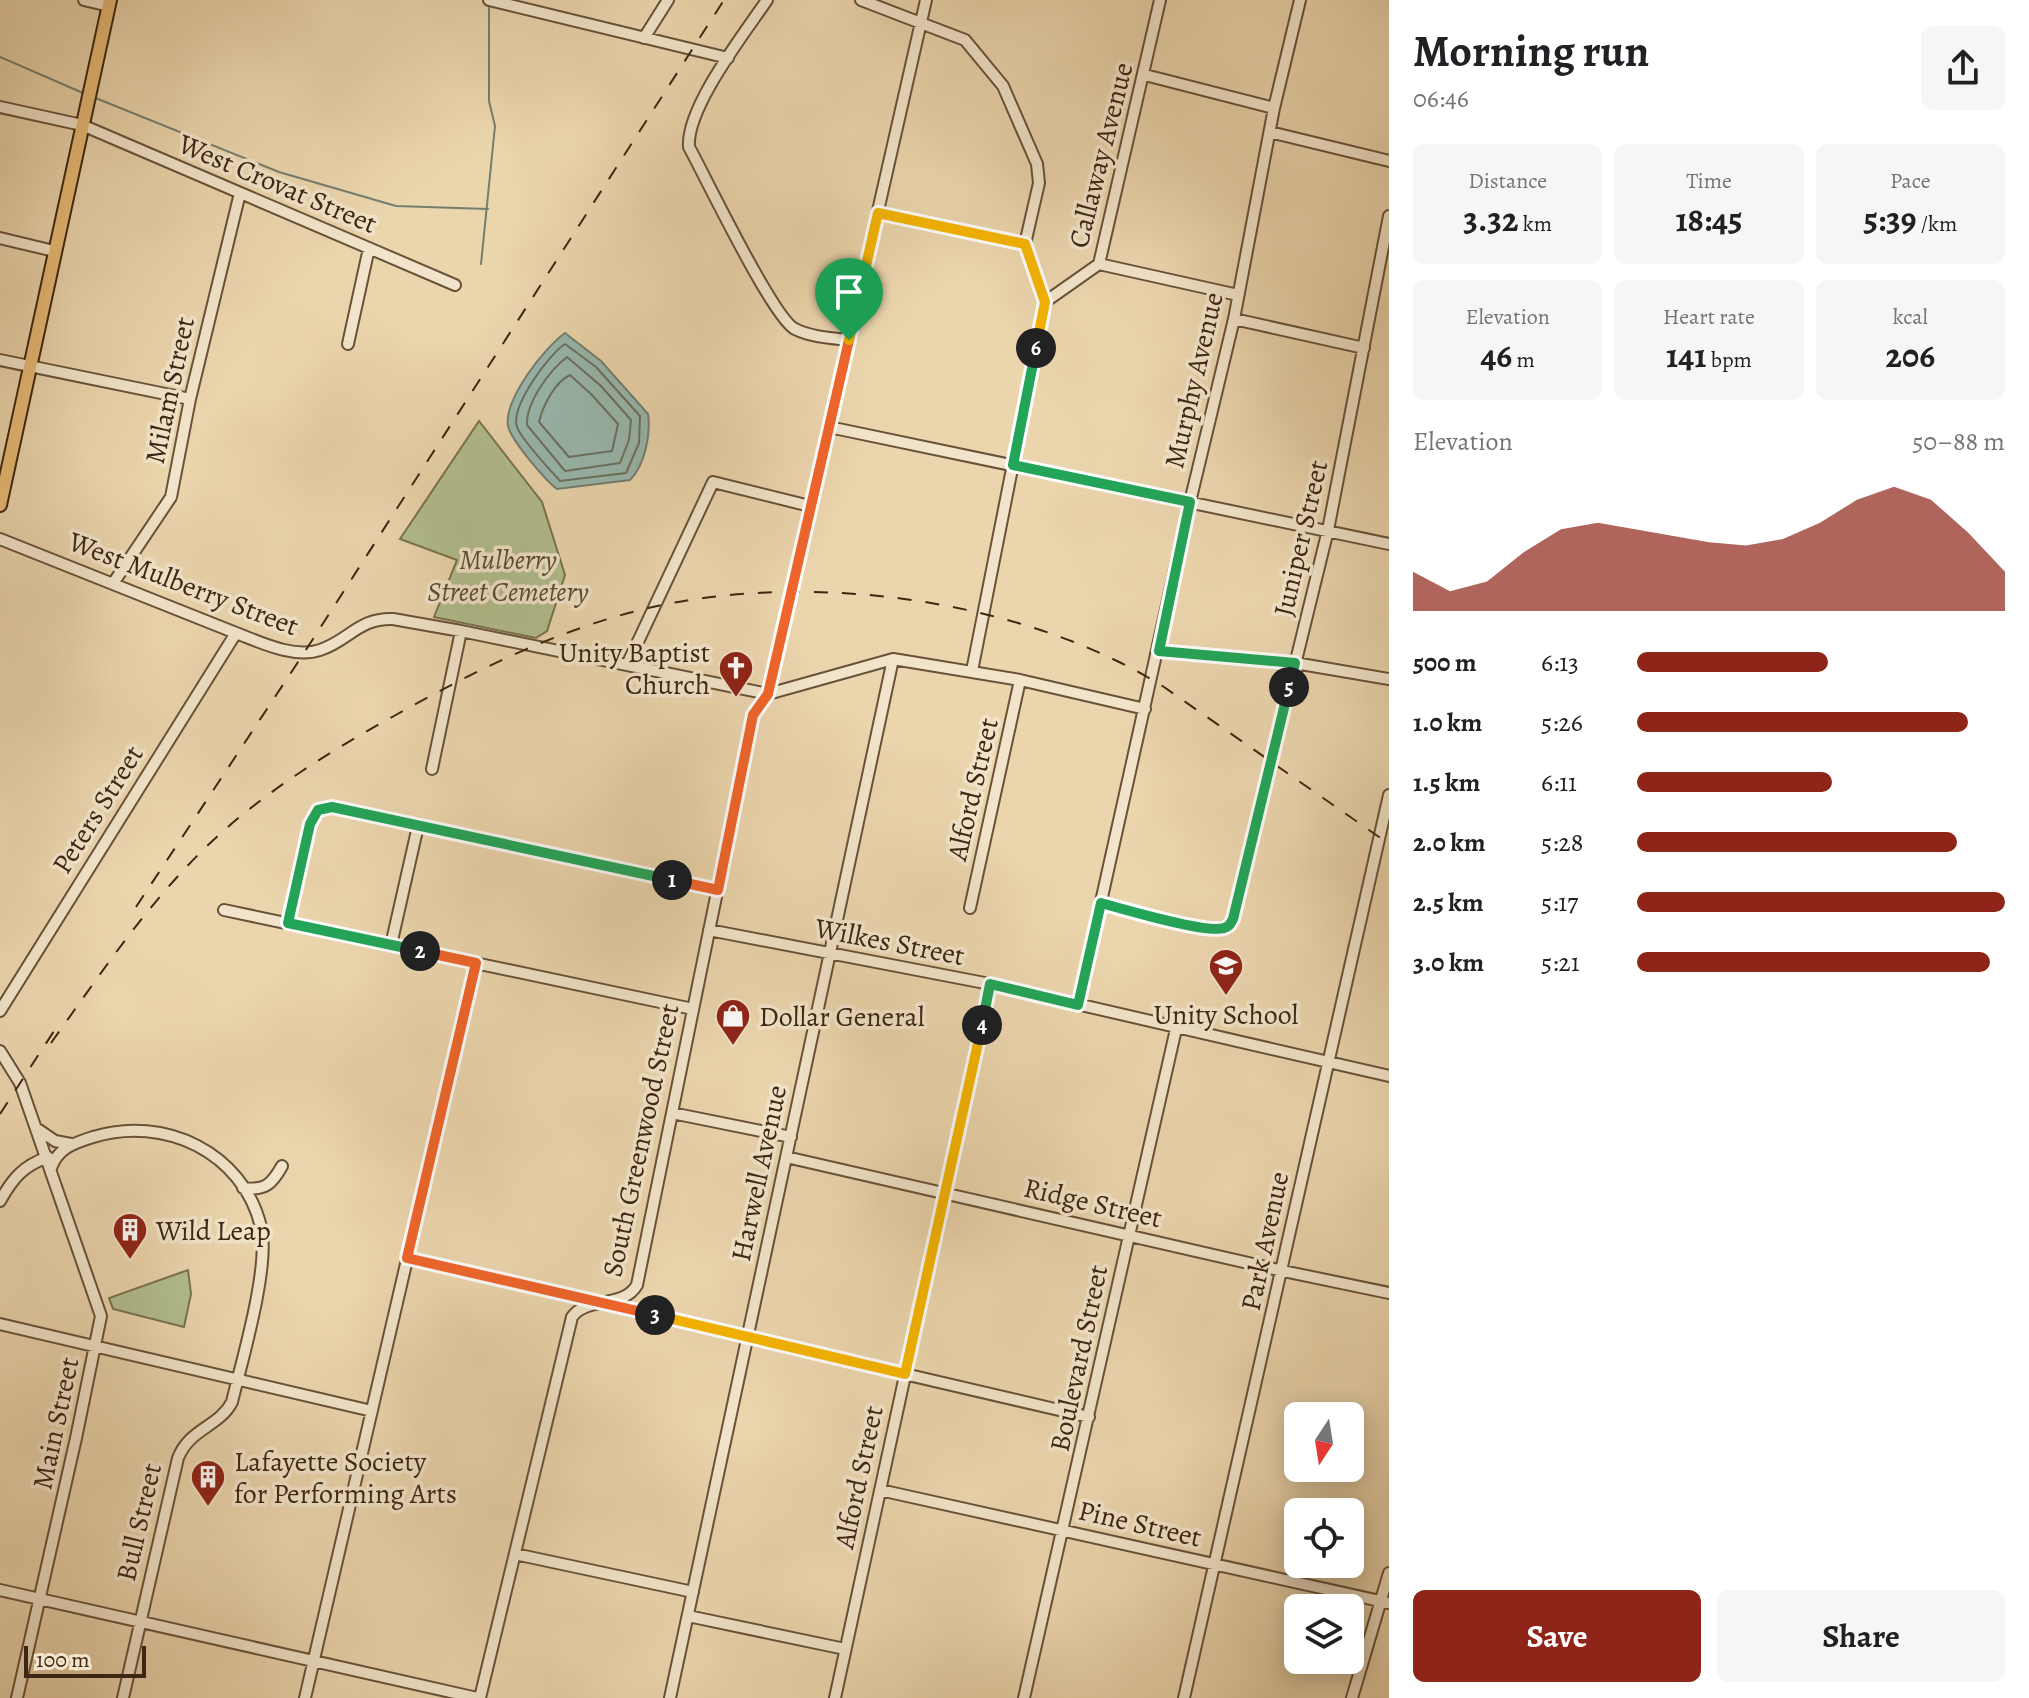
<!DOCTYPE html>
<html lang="en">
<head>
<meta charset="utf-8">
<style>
  :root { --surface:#fff; --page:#f6f6f6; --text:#202124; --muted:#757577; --accent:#8f2418 }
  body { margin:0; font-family:Alegreya,serif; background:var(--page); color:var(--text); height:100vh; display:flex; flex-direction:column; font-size:30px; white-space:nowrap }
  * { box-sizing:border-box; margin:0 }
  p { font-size:26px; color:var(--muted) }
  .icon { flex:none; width:44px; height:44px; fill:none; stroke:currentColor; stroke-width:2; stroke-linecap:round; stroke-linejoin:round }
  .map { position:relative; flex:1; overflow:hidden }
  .panel { display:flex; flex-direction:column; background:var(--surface); width:640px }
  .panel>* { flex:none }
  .needle { width:52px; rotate:192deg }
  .tools { position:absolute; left:1284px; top:1402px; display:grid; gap:16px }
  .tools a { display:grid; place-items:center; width:80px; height:80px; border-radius:12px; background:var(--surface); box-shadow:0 4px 20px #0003; font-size:40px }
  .scale { position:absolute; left:24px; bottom:20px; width:122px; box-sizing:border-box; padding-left:8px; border:4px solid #3d2612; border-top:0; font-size:22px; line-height:28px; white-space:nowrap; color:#3d2612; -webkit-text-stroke:6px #f2e4ca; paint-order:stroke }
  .pin { position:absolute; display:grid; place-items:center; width:68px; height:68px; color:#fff; margin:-82px -34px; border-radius:50% 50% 50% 0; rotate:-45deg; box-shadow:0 0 8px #0007 }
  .pin .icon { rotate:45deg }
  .km { position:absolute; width:40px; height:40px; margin:-20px; border-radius:50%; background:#222; color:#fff; font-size:22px; line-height:40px; text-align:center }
  .round { display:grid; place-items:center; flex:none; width:84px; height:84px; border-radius:12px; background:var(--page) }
  .head { display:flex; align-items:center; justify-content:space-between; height:136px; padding:0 24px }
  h1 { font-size:44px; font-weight:700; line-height:60px }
  .metrics { display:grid; grid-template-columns:repeat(3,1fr); gap:12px; height:136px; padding:8px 24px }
  .metrics div { display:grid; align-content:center; border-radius:12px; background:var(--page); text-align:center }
  .metrics b { font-size:34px; font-weight:700 }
  .metrics small { font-size:22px; font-weight:400 }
  .metrics p { font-size:22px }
  .chart { height:224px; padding:16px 24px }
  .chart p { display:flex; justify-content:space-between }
  .chart svg { width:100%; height:144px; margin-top:8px; fill:var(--accent); opacity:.7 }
  .action { display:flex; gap:16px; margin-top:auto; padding:16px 24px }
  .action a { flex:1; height:92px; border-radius:12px; background:var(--accent); color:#fff; font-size:32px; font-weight:700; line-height:92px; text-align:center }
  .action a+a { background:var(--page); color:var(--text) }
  ul { padding:0 24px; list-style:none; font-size:26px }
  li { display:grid; grid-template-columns:128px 96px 1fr; align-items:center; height:60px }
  li i { height:20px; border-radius:10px; background:var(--accent) }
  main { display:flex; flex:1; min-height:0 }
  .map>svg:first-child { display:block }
  .green { fill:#b2be8e; stroke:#787250; stroke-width:2 }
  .water { fill:#98b8ae; stroke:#747e70; stroke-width:2 }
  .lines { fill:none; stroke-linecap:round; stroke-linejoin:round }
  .shore { stroke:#6a6f60; stroke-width:2 }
  .stream { stroke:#747e70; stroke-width:2 }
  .minor-casing { stroke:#685239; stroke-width:14 }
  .major-casing { stroke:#3d2612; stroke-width:16 }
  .minor { stroke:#f2e4ca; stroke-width:10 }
  .major { stroke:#e6ba76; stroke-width:12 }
  .rail { stroke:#3d2612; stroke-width:2; stroke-dasharray:14 14; stroke-linecap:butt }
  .minor-bridge-casing { stroke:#685239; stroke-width:14; stroke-linecap:butt }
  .minor-bridge { stroke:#f2e4ca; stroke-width:10 }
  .split-1-casing { stroke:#fff; stroke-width:16 }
  .split-2-casing { stroke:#fff; stroke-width:16 }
  .split-3-casing { stroke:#fff; stroke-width:16 }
  .split-4-casing { stroke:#fff; stroke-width:16 }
  .split-5-casing { stroke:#fff; stroke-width:16 }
  .split-6-casing { stroke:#fff; stroke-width:16 }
  .split-7-casing { stroke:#fff; stroke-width:16 }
  .split-1 { stroke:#f0652b; stroke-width:10 }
  .split-2 { stroke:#22a559; stroke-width:10 }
  .split-3 { stroke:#f0652b; stroke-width:10 }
  .split-4 { stroke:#f5b400; stroke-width:10 }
  .split-5 { stroke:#22a559; stroke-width:10 }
  .split-6 { stroke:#22a559; stroke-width:10 }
  .split-7 { stroke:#f5b400; stroke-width:10 }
  .labels { text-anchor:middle; stroke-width:7; stroke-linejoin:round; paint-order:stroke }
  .street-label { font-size:28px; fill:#3d2612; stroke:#f2e4ca }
  .park-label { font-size:28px; font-style:italic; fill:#5a4c31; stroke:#f2e4ca }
  .poi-label { font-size:28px; fill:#3d2612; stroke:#f2e4ca; text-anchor:start }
</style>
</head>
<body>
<main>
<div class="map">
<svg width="1389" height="1698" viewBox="0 0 1389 1698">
  <rect width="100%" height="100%" fill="#ebd5ad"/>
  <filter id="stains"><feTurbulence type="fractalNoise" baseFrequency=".0025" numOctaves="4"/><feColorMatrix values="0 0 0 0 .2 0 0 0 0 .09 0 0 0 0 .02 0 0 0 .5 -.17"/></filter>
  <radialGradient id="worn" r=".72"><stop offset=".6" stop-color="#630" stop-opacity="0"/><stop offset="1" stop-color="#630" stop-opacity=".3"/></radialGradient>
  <path class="green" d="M479 421 542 502 565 575 547 631 536 638 434 617 457 560 400 539Z
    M188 1270 191 1294 184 1327 113 1309 109 1298Z"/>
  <path class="water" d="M565 333 601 361 648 414C651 434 645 465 630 480L557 489C545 480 511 440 508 426 504 399 544 348 565 333Z"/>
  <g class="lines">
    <path class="shore" d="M565 344 596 367 640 416 639 443 626 473 560 481C551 471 521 439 517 427 510 407 549 354 565 344Z
      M567 357 601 386 631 420 629 440 620 463 565 471 527 425C526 402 550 370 567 357Z
      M570 375 592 395 618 424 612 451 569 457 539 422C543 405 555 382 570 375Z"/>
    <path class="stream" d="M0 57 83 93
      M93 97 279 172 396 206 488 209
      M481 264 495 126 489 101V7"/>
    <defs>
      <path id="minor" d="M84 0 109 6
        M489 0 728 58
        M767 0C744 34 686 108 689 147 706 178 773 318 795 329 811 337 831 338 849 340
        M861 0 965 40 1003 86 1037 164 1039 183 1025 244 1045 302
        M644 38 668 0
        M1145 75 1274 108
        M0 107 82 125 455 285
        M1270 132 1389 161
        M878 213 1025 244
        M0 238 54 251
        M1099 264 1238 295
        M1234 319 1364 348
        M348 344 369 248
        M0 360 190 399
        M829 427 1389 544
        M0 539 236 633C260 642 294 659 320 650 350 640 358 618 393 619L461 631 768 694 893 659 1020 680 1145 709
        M114 582 171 497 190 399 240 193
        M1159 651 1295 663 1389 679
        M627 665 713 482 810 506
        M972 671 1045 302 1099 264 1160 0
        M1277 738 1328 530 1389 216
        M432 769 461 631
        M1101 903C1123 909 1206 934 1224 927 1230 925 1230 924 1233 919L1267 779
        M970 908 1020 680
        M224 910 693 1009
        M288 923 310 824 318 810 332 807 718 890
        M709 930 990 984 1389 1076
        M391 945 418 826
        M1078 1005 1190 502 1234 319 1274 108 1300 0
        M0 1011 236 633
        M0 1051 20 1083 101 1316 76 1438 17 1698
        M672 1113 791 1137
        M39 1130 55 1141 71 1144
        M786 1157 1283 1271 1389 1293
        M51 1168C58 1148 74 1143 93 1137 164 1115 243 1152 261 1227 270 1267 242 1360 232 1402 219 1427 190 1428 178 1458L123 1698
        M243 1188C265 1191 272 1184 282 1166
        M0 1201C13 1178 23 1166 48 1157
        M407 1258 1089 1417
        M0 1324 372 1411
        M880 1490 1389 1603
        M515 1554 693 1592
        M0 1590 477 1698
        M688 1616 845 1649
        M305 1698 476 963
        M480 1698 572 1317C587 1296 623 1309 637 1285L753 715 768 694 926 0
        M670 1698 893 659
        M835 1698 990 984
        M1024 1698 1176 1029
        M1184 1698 1389 795
        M1352 1698 1389 1573"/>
      <path id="major" d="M0 505 110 0"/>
    </defs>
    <use href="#minor" class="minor-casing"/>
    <use href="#major" class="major-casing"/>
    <use href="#minor" class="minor"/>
    <use href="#major" class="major"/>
    <path class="rail" d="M136 907 304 653 724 0
      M51 1043C99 976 145 907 204 849 259 795 327 753 394 716 474 671 555 631 644 609 807 570 1022 598 1164 687L1389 844
      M0 1114 54 1031"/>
    <defs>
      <path id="minor-bridge" d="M1267 779 1277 738"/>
    </defs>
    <use href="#minor-bridge" class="minor-bridge-casing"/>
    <use href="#minor-bridge" class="minor-bridge"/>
  </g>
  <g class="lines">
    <defs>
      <path id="split-1" d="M672 880 718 890 753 715 768 694 849 340"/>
      <path id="split-2" d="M420 951 288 923 310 824 318 810 332 807 672 880"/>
      <path id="split-3" d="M420 951 476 963 407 1258 655 1315"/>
      <path id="split-4" d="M655 1315 905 1374 982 1025"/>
      <path id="split-5" d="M982 1025 990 984 1078 1005 1101 903C1123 909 1207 934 1224 928 1230 926 1230 924 1233 919L1289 687"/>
      <path id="split-6" d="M1036 348 1013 465 1190 502 1159 651 1295 663 1289 687"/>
      <path id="split-7" d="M849 340 878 213 1025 244 1045 302 1036 348"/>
    </defs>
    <use href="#split-1" class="split-1-casing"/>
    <use href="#split-2" class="split-2-casing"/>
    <use href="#split-3" class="split-3-casing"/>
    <use href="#split-4" class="split-4-casing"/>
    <use href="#split-5" class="split-5-casing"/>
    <use href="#split-6" class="split-6-casing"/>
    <use href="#split-7" class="split-7-casing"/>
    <use href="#split-1" class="split-1"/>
    <use href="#split-2" class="split-2"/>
    <use href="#split-3" class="split-3"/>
    <use href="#split-4" class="split-4"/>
    <use href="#split-5" class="split-5"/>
    <use href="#split-6" class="split-6"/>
    <use href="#split-7" class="split-7"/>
  </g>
  <defs>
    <symbol id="church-pin" viewBox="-11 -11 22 30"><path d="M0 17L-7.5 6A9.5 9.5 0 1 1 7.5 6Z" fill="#8f2418" stroke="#f2e4ca"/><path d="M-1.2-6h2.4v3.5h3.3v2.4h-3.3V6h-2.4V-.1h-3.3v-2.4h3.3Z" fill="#fff"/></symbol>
    <symbol id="school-pin" viewBox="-11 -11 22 30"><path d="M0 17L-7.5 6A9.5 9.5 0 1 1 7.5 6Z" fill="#8f2418" stroke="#f2e4ca"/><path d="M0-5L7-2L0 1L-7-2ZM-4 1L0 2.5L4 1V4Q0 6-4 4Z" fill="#fff"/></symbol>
    <symbol id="shop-pin" viewBox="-11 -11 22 30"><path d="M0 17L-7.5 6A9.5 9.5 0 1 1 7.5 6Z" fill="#8f2418" stroke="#f2e4ca"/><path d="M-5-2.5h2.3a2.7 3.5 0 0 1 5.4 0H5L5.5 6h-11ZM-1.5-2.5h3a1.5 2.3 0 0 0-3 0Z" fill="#fff"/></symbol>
    <symbol id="building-pin" viewBox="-11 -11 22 30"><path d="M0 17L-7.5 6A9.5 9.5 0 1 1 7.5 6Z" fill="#8f2418" stroke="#f2e4ca"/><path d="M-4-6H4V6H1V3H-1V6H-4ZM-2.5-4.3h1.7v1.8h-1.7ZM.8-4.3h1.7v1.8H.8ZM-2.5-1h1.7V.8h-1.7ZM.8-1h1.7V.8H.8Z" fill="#fff"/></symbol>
  </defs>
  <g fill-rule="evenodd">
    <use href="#church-pin" x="716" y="648" width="40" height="54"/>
    <use href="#school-pin" x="1206" y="946" width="40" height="54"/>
    <use href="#shop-pin" x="713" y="996" width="40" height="54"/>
    <use href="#building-pin" x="110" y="1210" width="40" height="54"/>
    <use href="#building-pin" x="188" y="1457" width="40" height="54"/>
  </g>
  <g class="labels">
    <g class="street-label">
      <text transform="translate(1100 155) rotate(-76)" y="10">Callaway Avenue</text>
      <text transform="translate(278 183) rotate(23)" y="10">West Crovat Street</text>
      <text transform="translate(1193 380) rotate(-77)" y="10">Murphy Avenue</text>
      <text transform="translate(169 390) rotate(-78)" y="10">Milam Street</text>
      <text transform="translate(1300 538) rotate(-77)" y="10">Juniper Street</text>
      <text transform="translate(184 583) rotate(21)" y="10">West Mulberry Street</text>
      <text transform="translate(972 789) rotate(-77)" y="10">Alford Street</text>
      <text transform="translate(97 809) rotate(-58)" y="10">Peters Street</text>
      <text transform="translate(890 941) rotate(11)" y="10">Wilkes Street</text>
      <text transform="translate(640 1140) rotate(-78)" y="10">South Greenwood Street</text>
      <text transform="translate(758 1173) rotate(-78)" y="10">Harwell Avenue</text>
      <text transform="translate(1093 1202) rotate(13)" y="10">Ridge Street</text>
      <text transform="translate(1264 1241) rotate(-78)" y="10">Park Avenue</text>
      <text transform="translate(1078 1358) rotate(-78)" y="10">Boulevard Street</text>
      <text transform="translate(55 1423) rotate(-78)" y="10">Main Street</text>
      <text transform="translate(858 1477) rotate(-78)" y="10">Alford Street</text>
      <text transform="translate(138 1522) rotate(-77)" y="10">Bull Street</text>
      <text transform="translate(1140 1523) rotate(13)" y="10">Pine Street</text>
    </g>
    <g class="park-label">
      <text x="508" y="569">Mulberry<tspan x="508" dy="32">Street Cemetery</tspan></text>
    </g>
    <g class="poi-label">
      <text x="710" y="662" text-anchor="end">Unity Baptist<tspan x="710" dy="32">Church</tspan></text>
      <text x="1226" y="1024" text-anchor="middle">Unity School</text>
      <text x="759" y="1026">Dollar General</text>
      <text x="156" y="1240">Wild Leap</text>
      <text x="234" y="1471">Lafayette Society<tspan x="234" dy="32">for Performing Arts</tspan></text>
    </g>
  </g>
  <rect width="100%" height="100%" filter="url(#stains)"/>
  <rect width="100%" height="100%" fill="url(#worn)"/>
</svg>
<div class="tools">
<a><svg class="needle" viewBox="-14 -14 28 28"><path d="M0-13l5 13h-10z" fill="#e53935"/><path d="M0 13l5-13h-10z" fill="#757577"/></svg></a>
<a><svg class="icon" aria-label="locate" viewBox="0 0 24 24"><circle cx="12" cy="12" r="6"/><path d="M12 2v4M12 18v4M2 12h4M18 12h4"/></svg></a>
<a><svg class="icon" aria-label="layers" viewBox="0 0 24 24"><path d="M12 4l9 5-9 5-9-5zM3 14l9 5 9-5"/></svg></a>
</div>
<div class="scale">100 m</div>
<div class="pin" style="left:849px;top:340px;background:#1e9e55"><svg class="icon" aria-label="arrive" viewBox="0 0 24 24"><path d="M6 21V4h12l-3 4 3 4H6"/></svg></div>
<b class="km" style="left:672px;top:880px">1</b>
<b class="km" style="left:420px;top:951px">2</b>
<b class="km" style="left:655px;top:1315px">3</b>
<b class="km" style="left:982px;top:1025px">4</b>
<b class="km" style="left:1289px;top:687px">5</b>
<b class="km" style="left:1036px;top:348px">6</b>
</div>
<section class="panel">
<div class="head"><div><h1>Morning run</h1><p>06:46</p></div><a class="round"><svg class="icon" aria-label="share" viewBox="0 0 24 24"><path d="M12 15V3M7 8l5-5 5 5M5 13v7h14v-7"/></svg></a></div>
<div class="metrics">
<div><p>Distance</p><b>3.32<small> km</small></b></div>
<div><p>Time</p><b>18:45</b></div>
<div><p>Pace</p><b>5:39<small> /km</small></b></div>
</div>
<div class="metrics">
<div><p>Elevation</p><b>46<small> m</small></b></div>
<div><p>Heart rate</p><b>141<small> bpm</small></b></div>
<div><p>kcal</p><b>206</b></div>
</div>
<div class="chart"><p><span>Elevation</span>50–88 m</p>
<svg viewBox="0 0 160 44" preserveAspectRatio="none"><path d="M0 44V32L10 38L20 35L30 26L40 19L50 17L60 19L70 21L80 23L90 24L100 22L110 17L120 10L130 6L140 10L150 20L160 32V44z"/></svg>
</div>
<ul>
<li><b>500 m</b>6:13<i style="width:52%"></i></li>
<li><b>1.0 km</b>5:26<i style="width:90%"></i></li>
<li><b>1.5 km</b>6:11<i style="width:53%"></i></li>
<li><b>2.0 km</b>5:28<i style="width:87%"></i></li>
<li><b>2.5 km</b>5:17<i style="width:100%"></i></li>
<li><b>3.0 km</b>5:21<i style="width:96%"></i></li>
</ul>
<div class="action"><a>Save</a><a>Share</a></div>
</section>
</main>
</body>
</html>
